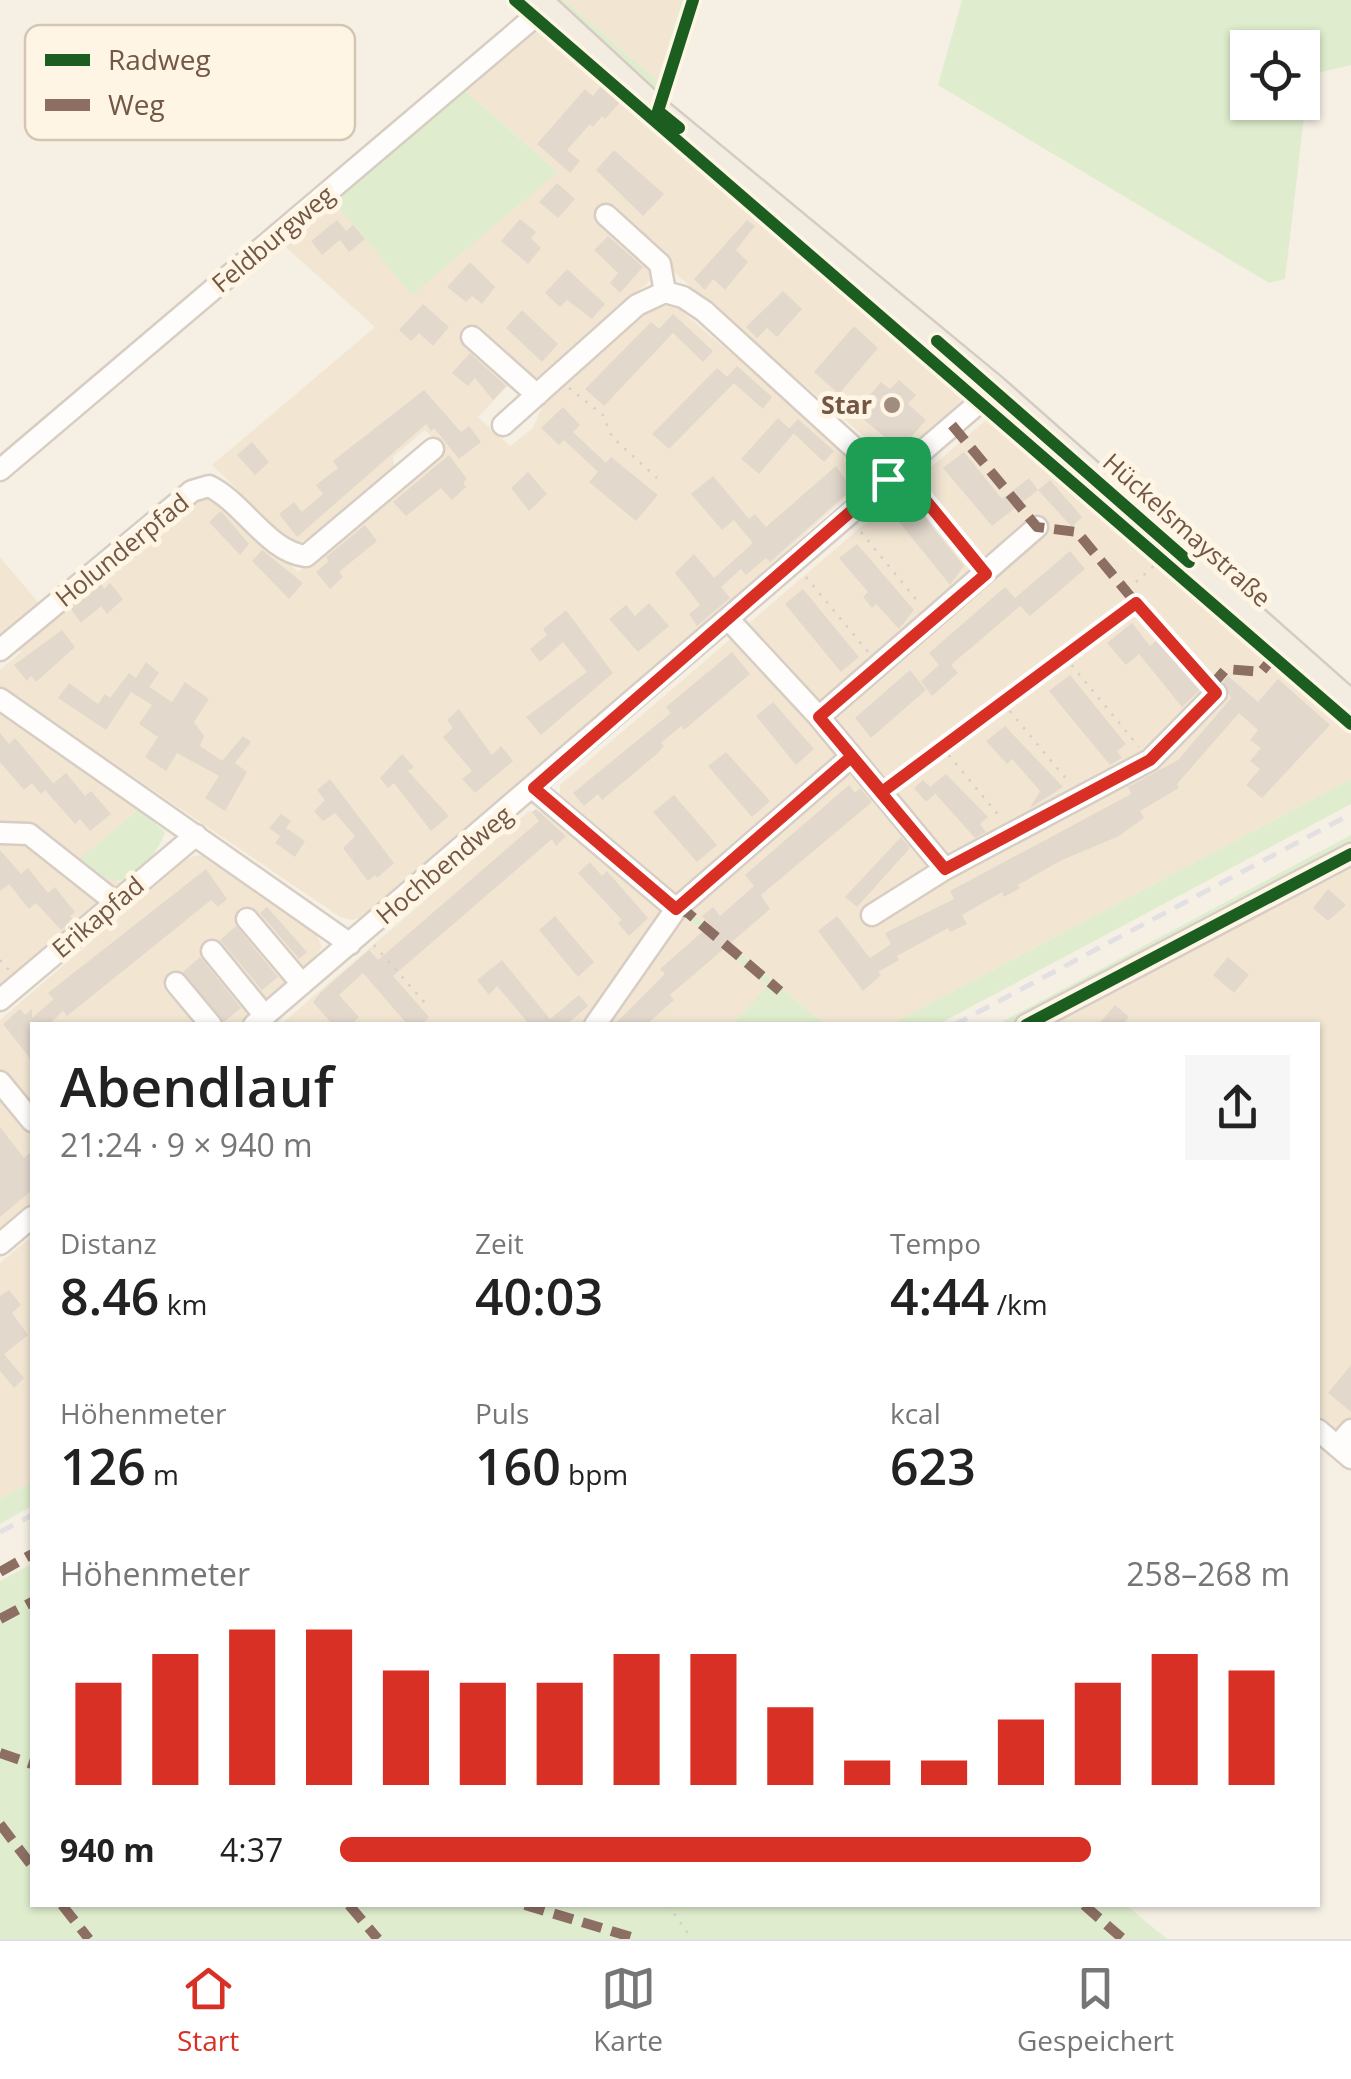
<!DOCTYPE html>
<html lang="de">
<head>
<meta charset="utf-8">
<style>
  :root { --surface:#fff; --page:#f6f6f6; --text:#222; --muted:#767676; --line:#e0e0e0; --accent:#d93025 }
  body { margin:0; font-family:"Open Sans",sans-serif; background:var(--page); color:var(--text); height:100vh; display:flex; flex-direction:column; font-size:38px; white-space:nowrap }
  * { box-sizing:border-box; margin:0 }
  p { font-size:32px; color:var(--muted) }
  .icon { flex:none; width:55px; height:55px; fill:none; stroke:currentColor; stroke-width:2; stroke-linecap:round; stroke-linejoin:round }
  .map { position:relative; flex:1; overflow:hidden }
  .panel { position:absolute; left:30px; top:1022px; width:1290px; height:885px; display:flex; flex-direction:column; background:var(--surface); border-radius:0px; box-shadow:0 2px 8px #0004 }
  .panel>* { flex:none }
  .fabs { position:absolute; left:1230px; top:30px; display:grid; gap:20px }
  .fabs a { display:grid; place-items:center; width:90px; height:90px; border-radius:0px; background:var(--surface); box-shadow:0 2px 8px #0004; font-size:50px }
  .pin { position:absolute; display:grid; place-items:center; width:85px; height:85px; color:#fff; margin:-42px; border-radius:20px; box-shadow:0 5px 15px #0006 }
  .round { display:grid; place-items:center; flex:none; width:105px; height:105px; border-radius:0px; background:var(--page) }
  .summary { display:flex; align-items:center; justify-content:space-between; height:170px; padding:0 30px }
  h1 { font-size:55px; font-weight:600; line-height:75px }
  .figures { display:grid; grid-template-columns:repeat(3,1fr); gap:15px; height:170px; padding:10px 30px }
  .figures div { display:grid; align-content:center }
  .figures b { font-size:50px; font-weight:600 }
  .figures small { font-size:28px; font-weight:400 }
  .figures p { font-size:28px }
  .chart { height:280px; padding:20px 30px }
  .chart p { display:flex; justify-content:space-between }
  .chart svg { width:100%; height:180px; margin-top:10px; stroke:var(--accent); stroke-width:6 }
  ul { padding:0 30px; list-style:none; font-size:32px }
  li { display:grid; grid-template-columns:160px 120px 1fr; align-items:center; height:75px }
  li i { height:25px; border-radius:12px; background:var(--accent) }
  .dock { display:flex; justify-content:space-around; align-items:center; height:140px; border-top:2px solid var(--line); background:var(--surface); font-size:28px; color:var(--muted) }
  .dock a { display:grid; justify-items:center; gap:5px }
  .dock .on { color:var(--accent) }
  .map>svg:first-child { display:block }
  .residential { fill:#f2e6d3 }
  .green { fill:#dfedce; fill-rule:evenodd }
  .building { fill:#e2d8cc }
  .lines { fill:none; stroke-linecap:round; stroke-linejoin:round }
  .minor-casing { stroke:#d7cdc3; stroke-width:25 }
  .major-casing { stroke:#d5cbc2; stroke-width:30 }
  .path { stroke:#d7cfc7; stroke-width:2.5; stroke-dasharray:2.5 8; stroke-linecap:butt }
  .minor { stroke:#fefdfb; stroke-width:20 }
  .major { stroke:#f2ece1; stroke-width:25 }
  .rail { stroke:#e3e0e3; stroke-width:5; stroke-dasharray:15 10; stroke-linecap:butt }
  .quiet { stroke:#8d6e63; stroke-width:10; stroke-dasharray:20 10; stroke-linecap:butt }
  .cycleway-casing { stroke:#fff5e4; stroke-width:19 }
  .cycleway { stroke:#1b5e20; stroke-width:12 }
  .route-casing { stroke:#fff; stroke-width:20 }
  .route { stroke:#d93025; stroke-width:12 }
  .poi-dot { fill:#a18d7d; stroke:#fff5e4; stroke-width:4 }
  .labels { text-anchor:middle; stroke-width:10; stroke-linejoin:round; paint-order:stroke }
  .street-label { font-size:25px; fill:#735745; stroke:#fff5e4 }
  .poi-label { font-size:25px; font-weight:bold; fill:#735745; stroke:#fff5e4; text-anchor:end }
  .key { fill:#fff5e4; stroke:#d5c6b4; stroke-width:2.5 }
  .key-label { font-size:28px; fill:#735745 }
</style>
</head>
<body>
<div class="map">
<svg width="1351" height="1939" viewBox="0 0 1351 1939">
  <rect width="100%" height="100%" fill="#f6f0e4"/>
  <path class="residential" d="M564 0H681L658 81Z
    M537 28 963 399 910 450 898 458H889L667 266 532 384 515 379 478 417 510 446 533 428 545 400 650 310 673 304 854 457 868 476 709 623 365 916 353 920 340 917 0 686V670L21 652 16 644 173 511 206 494 218 495 298 572 443 450 425 430 393 457 395 473 331 527 299 543 290 541 212 465 375 327 280 242 332 199 557 171 463 89Z
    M987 419 1351 734V779L890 1025H826L560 803V785Z
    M0 557 43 608 0 644Z
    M0 714 139 809 79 860 118 882 129 877 0 988Z
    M529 811H545L684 915 769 986 732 1025H280Z
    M199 855 210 858 313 927 322 947 314 959 238 1025H32V1202L0 1230V1020L188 858Z
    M1351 862V1447L1318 1419V1025H1045Z
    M32 1236V1482L0 1499V1263Z"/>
  <path class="green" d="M552 0H564L658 81 681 0H690L667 82H658L655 89Z
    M962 0H1351V65L1309 75 1285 279 1269 283 938 85ZM1248 48H1302V102H1248Z
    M549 23 641 102 632 110 537 28Z
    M463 89 558 172 412 295 332 199Z
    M1351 779V804L937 1025H890Z
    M139 809 165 832C159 851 136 883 114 881 101 879 89 867 78 860Z
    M1351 835V849L1013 1025H996Z
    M688 910 826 1025H732L768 986 684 915Z
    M32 1482V1506L0 1524V1499Z
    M32 1564V1905H1126L1167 1939H0V1581Z"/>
  <path class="building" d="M601 86 620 102 605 119 602 116 593 127 590 124 567 150 580 161 570 173 537 144 585 89 593 96Z
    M614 150 664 194 643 216 596 170Z
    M557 183 575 199 558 218 539 202Z
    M520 219 536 232 531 238 541 248 528 264 501 241Z
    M337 220 346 231 353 225 365 239 349 252 340 240 322 255 311 241Z
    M747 220 755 226 736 250 748 262 725 290 713 279 705 290 694 279Z
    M608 236 643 267 620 293 610 283 618 273 594 250Z
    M470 262 495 287 482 304 472 296 466 302 447 287Z
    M567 269 605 304 592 319 567 300 560 307 545 293Z
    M783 291 802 309 777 337 767 328 757 338 746 327Z
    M423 304 449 327 433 346 419 333 411 341 399 330Z
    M522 310 558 344 542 362 506 328Z
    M673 314 713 351 703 362 673 333 604 406 585 389 651 322 659 329Z
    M854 326 878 348 839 394 814 372Z
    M470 353 506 386 493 400 475 378 468 386 452 373Z
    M737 366 772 397 763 409 727 377Z
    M717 368 734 383 669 449 652 434Z
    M899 380 916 395 908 404 926 420 900 450 855 412 881 382 890 389Z
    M424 390 461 432 469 426 481 442 459 459 434 428 431 431 426 424 297 537 279 514 294 502 302 512 323 494 316 485 338 468 333 461Z
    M563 407 580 425 573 432 606 463 611 457 658 495 636 521 589 482 598 472 564 440 559 445 541 428Z
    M778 418 794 433 759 474 741 459Z
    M798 419 834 451 824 462 789 429Z
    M252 442 269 462 255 475 237 455Z
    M964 452 1002 499 1029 478 1038 490 992 526 943 468Z
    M449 455 467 479 463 483 466 487 452 500 441 488 406 516 393 502Z
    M836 466 852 489 770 562 766 558 746 575 741 569 721 587 730 598 697 626 689 614 700 605 675 573 694 554 714 578 753 543 734 520 722 530 691 494 713 476 749 519 755 514 766 527Z
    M528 472 547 494 529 511 511 488Z
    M1050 480 1082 517 1072 527 1038 490Z
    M910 499 964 566 950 585 892 513Z
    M221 511 249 544 240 555 209 522Z
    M365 525 377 541 339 572 343 577 330 589 316 572 329 561 326 557Z
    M857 544 914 610 899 629 876 604 872 608 863 597 868 592 839 558Z
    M262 550 303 583 289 599 252 561Z
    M1070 551 1085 569 1030 616 1020 606 951 665 958 673 932 696 921 681 939 665 929 653 1005 587 1015 598Z
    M110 583 123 599 107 614 101 606 81 623 71 609 101 584 104 589Z
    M803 589 859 657 841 672 785 604Z
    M649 603 669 626 638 652 609 619 626 605 635 616Z
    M566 610 613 673 541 735 526 717 587 672 563 642 540 662 530 649 547 635 543 629Z
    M1132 623 1150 646 1158 639 1200 690 1182 707 1139 654 1126 665 1107 643Z
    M62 630 75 647 36 682 31 676 27 681 14 665Z
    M732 652 750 674 684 730 681 726 661 743 664 746 658 753 602 800 598 794 584 806 573 793 671 713 666 707Z
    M146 662 159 673 149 687 172 702 185 682 209 699 194 722 204 736 200 746 222 761 243 736 251 742 235 763 247 772 225 811 205 798 219 776 177 753 166 771 145 757 158 737 139 724 152 705 131 692 106 730 58 698 69 683 98 704 105 694 110 698 129 673 136 678Z
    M910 670 926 690 871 738 855 718Z
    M1070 675 1126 744 1117 751 1122 758 1110 765 1049 691Z
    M1228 676 1258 702 1278 679 1330 725 1262 798 1246 785 1260 769 1250 761 1261 748 1250 740 1258 730 1239 713 1177 784 1179 788 1140 811 1144 818 1119 836 1060 861 1018 885 1020 888 1004 897 1002 892 962 915 967 924 950 932 948 928 897 956 899 960 878 972 881 975 863 991 818 931 837 916 870 958 891 944 885 933 954 899 950 891 1131 794 1128 787 1178 760 1231 698 1223 681Z
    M773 702 814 749 796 765 756 716Z
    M459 709 492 755 501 746 513 761 475 793 462 779 472 771 443 737 453 728 447 720Z
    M1005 726 1063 787 1030 808 1040 791 1012 759 1007 764 986 741Z
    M0 733 9 744 15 738 53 783 41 794 32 783 24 790 0 762Z
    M726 752 770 801 752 817 708 766Z
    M402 754 414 767 408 771 449 816 431 831 394 783 388 788 380 778Z
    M66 773 85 796 91 791 111 814 90 831 80 819 75 824 45 790Z
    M946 774 988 817 980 824 986 832 975 838 932 790 935 794 926 802 914 788 923 780 930 787Z
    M330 779 394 863 377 878 375 875 368 881 343 848 355 836 335 813 323 821 314 811 325 800 317 790Z
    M849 785 855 793 860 788 872 802 761 895 770 909 670 995 674 1000 646 1025H614L665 974 660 969 710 925 702 916 713 907 720 916 754 886 745 875Z
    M674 795 717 845 697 862 653 812Z
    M536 809 566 836 556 846 552 839 393 976 429 1017 421 1025H408L363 973 339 995 359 1017 351 1025H333L313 1002 321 992 369 950 378 960 539 821 532 812Z
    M281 814 291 821 286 828 305 841 295 857 275 843 280 836 269 828Z
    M901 837 910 848 857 907 845 897Z
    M0 850 21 874 28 868 48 893 55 887 75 912 70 916 74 920 61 930 36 903 29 909 9 884 0 891Z
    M590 862 602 876 607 871 648 918 629 936 618 923 622 920 578 873Z
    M206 869 227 899 218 907 211 900 67 1016 63 1011 48 1025H32V1061L3 1024 20 1009 25 1015 32 1009V1018L54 999 48 993Z
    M1328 889 1346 905 1328 921 1313 908Z
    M267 907 307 952 299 959 260 913Z
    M555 916 594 962 578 977 539 930Z
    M236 926 278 977 262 990 220 940Z
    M200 957 241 1008 224 1022 183 972Z
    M1228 957 1249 975 1234 993 1213 975Z
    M502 960 550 1019 579 995 588 1006 566 1025H530L497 986 489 995 477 980Z
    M1115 1005 1129 1017 1122 1025H1098Z
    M0 1127 24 1158 32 1151V1190L0 1217Z
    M9 1290 21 1305 12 1313 28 1335 4 1354 24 1378 14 1388 0 1371V1296Z
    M1351 1365V1412L1328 1393Z"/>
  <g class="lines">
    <defs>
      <path id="minor" d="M606 215 660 264 665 292
        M472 337 537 395
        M503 425 637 305 665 292 683 297 704 311 888 479
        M0 470 546 7
        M730 621 819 717 945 869 872 915
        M0 650 192 491 209 486C244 503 268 552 306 556L433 449
        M0 699 350 944
        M819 717 1037 527
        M534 789 676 909 595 1025
        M0 833 29 834 115 902
        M945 869 1150 760 1216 693
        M676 909 851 757
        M247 919 302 984
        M212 951 265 1016
        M176 983 211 1025
        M0 1000 196 835
        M254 1025 995 389
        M1026 1025 1351 854
        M0 1082 32 1121
        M0 1244 32 1217
        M1318 1430 1351 1458
        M1337 1446 1351 1430"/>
      <path id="major" d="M538 0 658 111 995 389 1351 704"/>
    </defs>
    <use href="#minor" class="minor-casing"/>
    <use href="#major" class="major-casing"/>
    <path class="path" d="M569 388 603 415 612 437 657 478
      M911 482 972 558
      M861 532 919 603
      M806 577 868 652
      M1128 589 1157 563
      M1065 657 1139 747
      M1003 703 1068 781
      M942 747 1000 817
      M895 782 1136 603 1204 679
      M374 945 425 1003
      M0 960 9 970
      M668 1905 692 1939"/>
    <use href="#minor" class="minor"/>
    <use href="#major" class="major"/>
    <path class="rail" d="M954 1025 1351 814
      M0 1532 32 1515"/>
    <path class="quiet" d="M952 425 1037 527 1077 532 1136 603
      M1211 686 1226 669 1261 672 1278 652
      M676 909 688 913 780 991
      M0 1572 32 1554
      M0 1619 32 1602
      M0 1753 32 1764
      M0 1824 32 1866
      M62 1905 89 1939
      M349 1905 378 1939
      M525 1905 638 1939
      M1084 1905 1123 1939"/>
    <defs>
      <path id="cycleway" d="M515 0 1351 724
        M679 128 658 111 693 0
        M937 341 1189 562
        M1026 1025 1351 854"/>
    </defs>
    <use href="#cycleway" class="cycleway-casing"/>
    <use href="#cycleway" class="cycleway"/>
  </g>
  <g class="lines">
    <defs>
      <path id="route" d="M888 479 534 788 676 909 851 757 945 869 1150 760 1216 693 1136 603 882 792 819 717 986 574 900 469 888 479"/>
    </defs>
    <use href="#route" class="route-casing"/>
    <use href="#route" class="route"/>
  </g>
  <circle class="poi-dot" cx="892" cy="405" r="10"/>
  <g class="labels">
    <g class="street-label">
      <text transform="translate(273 239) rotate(-40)" y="9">Feldburgweg</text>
      <text transform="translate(1187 530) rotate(42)" y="9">Hückelsmaystraße</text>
      <text transform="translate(122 550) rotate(-39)" y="9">Holunderpfad</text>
      <text transform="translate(444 865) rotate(-40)" y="9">Hochbendweg</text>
      <text transform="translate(98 917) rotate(-40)" y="9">Erikapfad</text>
    </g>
    <g class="poi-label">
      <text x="872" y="414">Star</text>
    </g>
  </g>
  <rect x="25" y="25" width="330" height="115" rx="15" class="key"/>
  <rect x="45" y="54" width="45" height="12" fill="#1b5e20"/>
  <rect x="45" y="99" width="45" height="12" fill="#8d6e63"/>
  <g class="key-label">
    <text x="108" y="70">Radweg</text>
    <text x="108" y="115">Weg</text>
  </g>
</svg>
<div class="fabs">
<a><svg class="icon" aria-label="locate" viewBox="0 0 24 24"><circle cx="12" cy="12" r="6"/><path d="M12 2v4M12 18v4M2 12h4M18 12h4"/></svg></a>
</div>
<div class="pin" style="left:888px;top:479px;background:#1e9e55"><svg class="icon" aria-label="arrive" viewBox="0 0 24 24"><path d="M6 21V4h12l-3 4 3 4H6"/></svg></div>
<section class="panel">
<div class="summary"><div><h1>Abendlauf</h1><p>21:24 · 9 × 940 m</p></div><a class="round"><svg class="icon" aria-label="share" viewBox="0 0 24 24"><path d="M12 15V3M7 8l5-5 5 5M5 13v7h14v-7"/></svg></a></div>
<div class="figures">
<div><p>Distanz</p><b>8.46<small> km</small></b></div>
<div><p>Zeit</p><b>40:03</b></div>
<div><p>Tempo</p><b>4:44<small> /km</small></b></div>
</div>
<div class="figures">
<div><p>Höhenmeter</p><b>126<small> m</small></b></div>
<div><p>Puls</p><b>160<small> bpm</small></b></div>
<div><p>kcal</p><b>623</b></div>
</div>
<div class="chart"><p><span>Höhenmeter</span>258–268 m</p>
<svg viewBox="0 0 160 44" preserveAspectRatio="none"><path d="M5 44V19M15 44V12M25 44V6M35 44V6M45 44V16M55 44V19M65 44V19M75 44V12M85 44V12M95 44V25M105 44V38M115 44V38M125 44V28M135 44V19M145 44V12M155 44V16"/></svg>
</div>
<ul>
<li><b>940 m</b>4:37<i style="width:79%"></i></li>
</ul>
</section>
</div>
<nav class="dock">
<a class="on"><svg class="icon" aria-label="home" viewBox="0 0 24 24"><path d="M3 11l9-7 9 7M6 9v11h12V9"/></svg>Start</a>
<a><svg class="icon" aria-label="map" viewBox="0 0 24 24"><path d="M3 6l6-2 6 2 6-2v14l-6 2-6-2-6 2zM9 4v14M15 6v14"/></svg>Karte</a>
<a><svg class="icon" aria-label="saved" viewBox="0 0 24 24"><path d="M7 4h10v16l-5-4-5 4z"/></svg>Gespeichert</a>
</nav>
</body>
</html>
